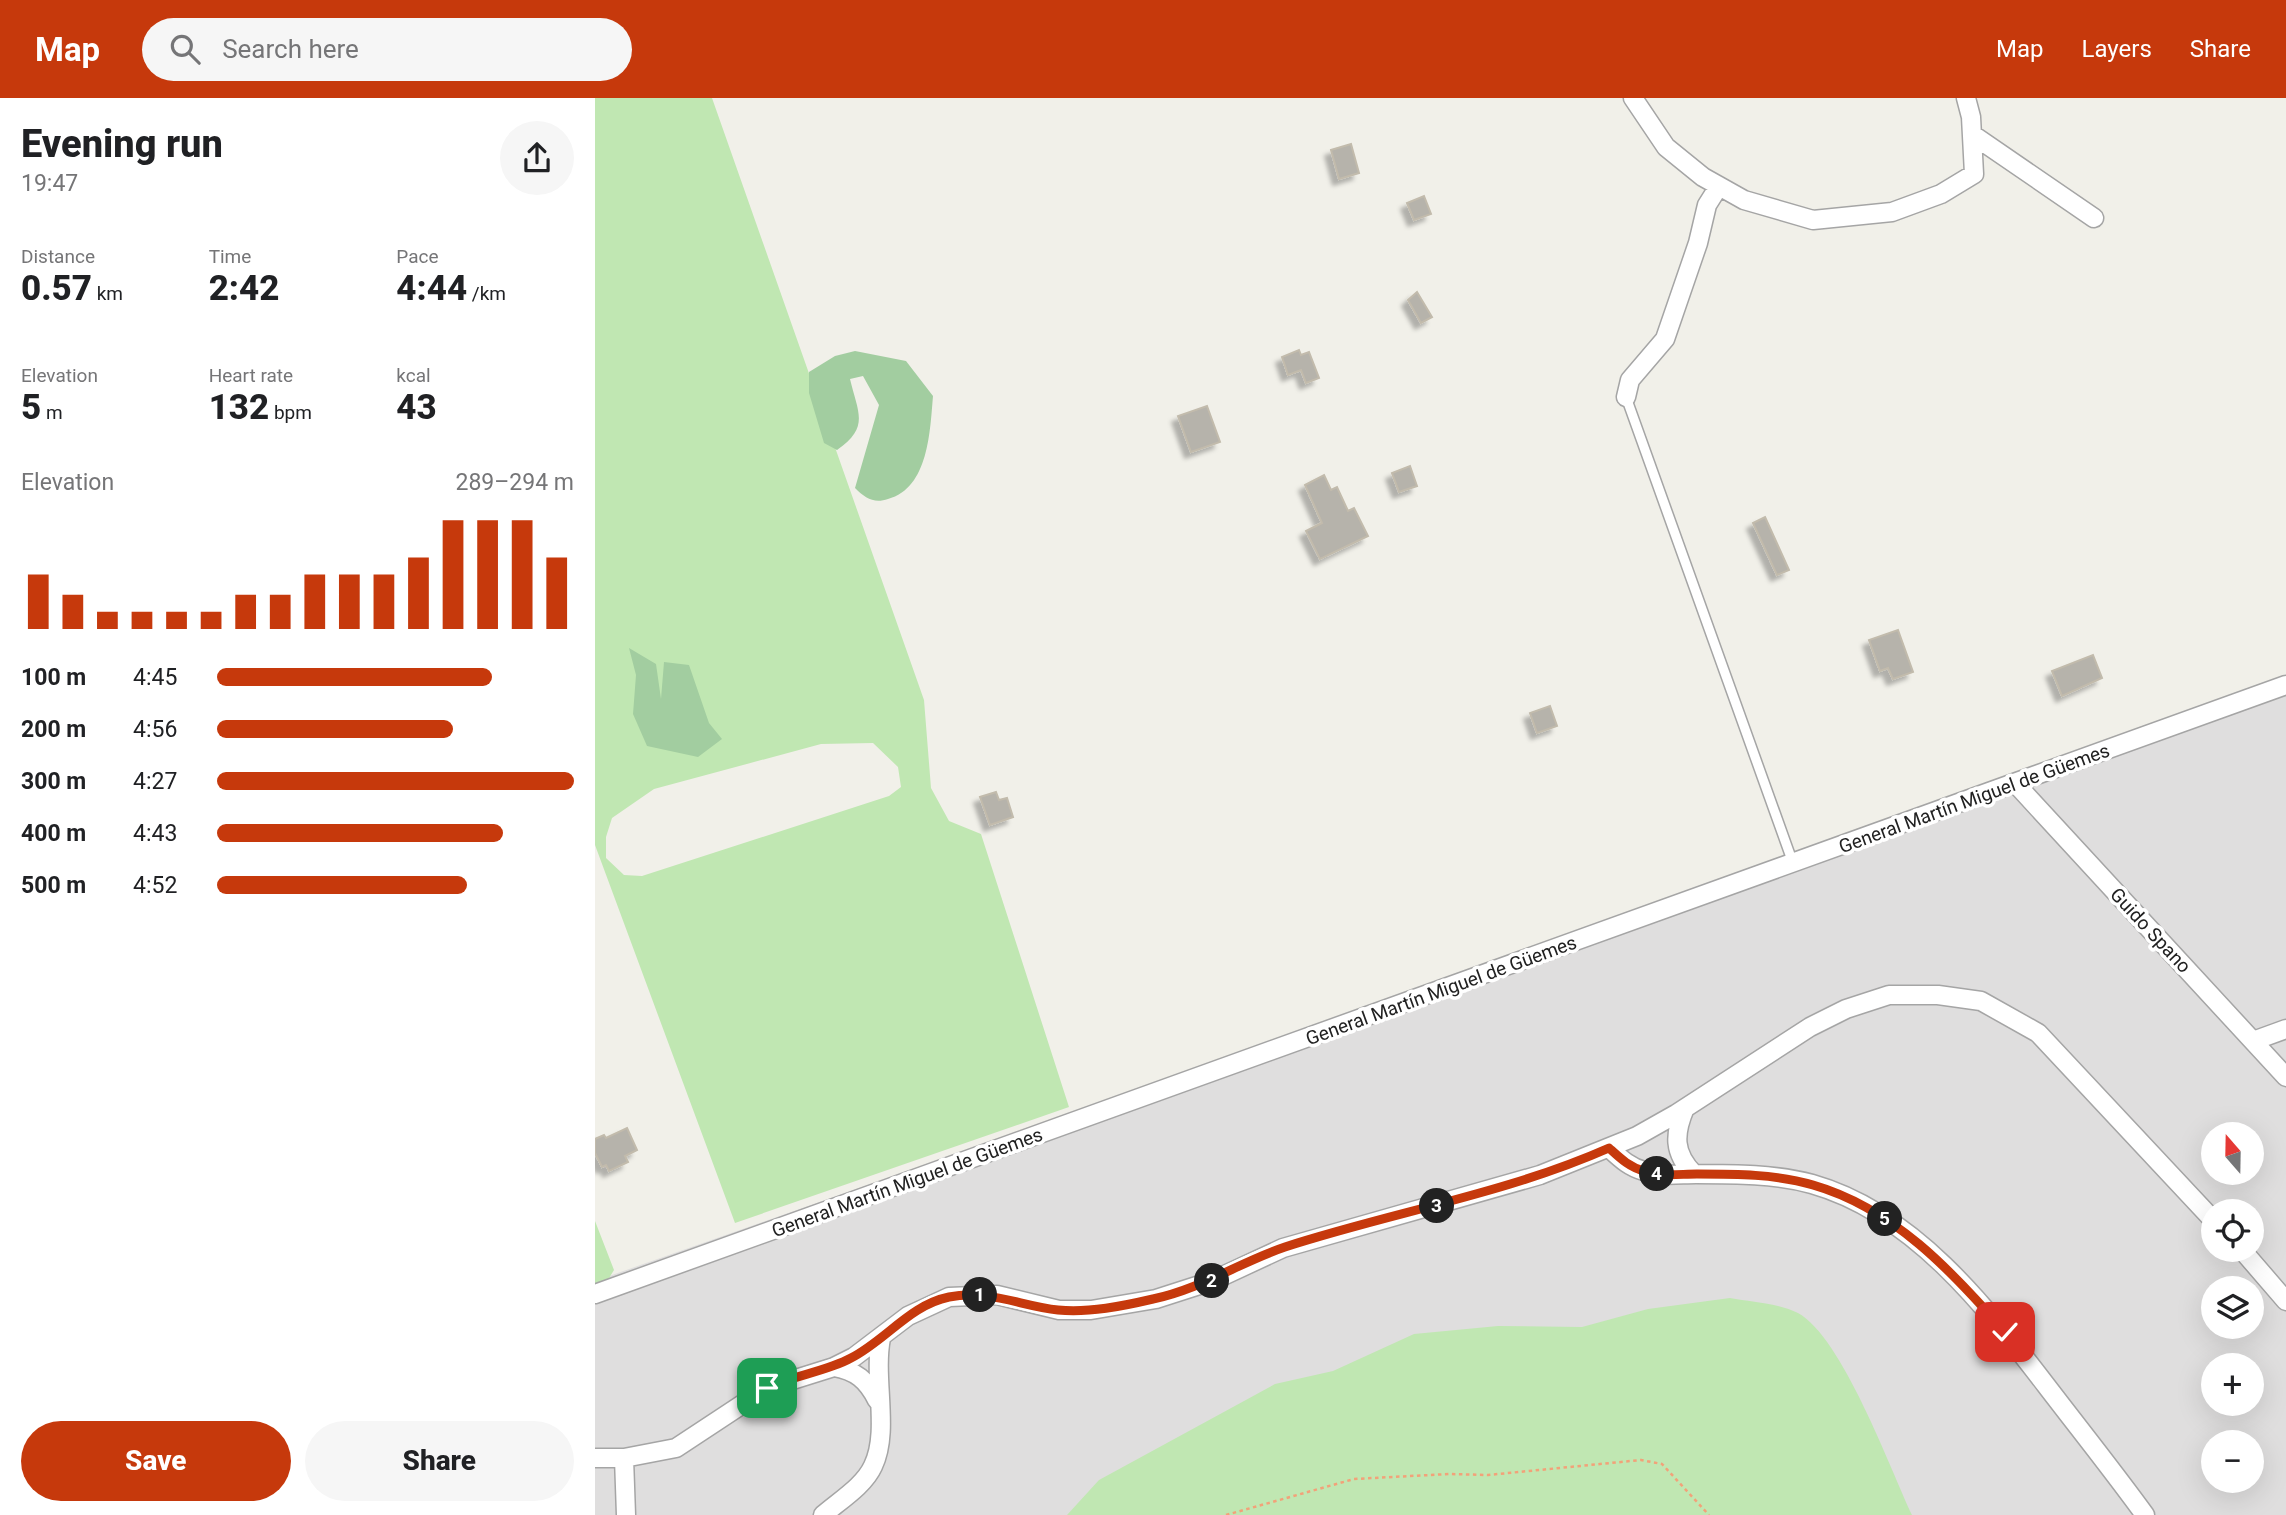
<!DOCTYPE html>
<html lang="en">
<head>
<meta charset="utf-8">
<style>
  :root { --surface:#fff; --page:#f6f6f6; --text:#202124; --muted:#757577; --accent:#c6390c }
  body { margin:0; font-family:Roboto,sans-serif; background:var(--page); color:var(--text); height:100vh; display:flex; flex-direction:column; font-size:26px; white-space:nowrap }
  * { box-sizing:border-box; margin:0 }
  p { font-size:23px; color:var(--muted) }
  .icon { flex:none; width:38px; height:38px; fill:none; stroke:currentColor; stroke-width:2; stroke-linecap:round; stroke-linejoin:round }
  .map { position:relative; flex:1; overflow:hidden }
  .side { display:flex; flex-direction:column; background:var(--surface); width:595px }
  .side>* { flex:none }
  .needle { width:46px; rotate:340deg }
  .tools { position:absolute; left:1606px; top:1024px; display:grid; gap:14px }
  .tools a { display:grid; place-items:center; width:63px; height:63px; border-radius:50%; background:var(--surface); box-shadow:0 7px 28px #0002; font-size:35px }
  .pin { position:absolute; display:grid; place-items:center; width:60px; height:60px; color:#fff; margin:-30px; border-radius:14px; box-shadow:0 4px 10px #0006 }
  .km { position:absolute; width:35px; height:35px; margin:-18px; border-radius:50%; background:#222; color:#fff; font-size:19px; line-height:35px; text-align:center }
  .round { display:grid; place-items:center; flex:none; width:74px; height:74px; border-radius:37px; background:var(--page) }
  .headline { display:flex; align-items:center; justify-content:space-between; height:119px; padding:0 21px }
  h1 { font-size:38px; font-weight:800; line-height:52px }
  .metrics { display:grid; grid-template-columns:repeat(3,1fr); gap:10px; height:119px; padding:7px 21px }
  .metrics div { display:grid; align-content:center }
  .metrics b { font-size:35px; font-weight:800 }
  .metrics small { font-size:19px; font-weight:400 }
  .metrics p { font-size:19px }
  .chart { height:196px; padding:14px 21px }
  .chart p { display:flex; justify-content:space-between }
  .chart svg { width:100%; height:126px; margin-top:7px; stroke:var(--accent); stroke-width:6 }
  .button { display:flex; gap:14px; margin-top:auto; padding:14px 21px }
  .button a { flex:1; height:80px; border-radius:42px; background:var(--accent); color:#fff; font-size:28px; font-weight:800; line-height:80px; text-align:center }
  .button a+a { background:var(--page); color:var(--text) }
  ul { padding:0 21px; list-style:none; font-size:23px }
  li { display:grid; grid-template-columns:112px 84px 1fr; align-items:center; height:52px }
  li i { height:18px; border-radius:9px; background:var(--accent) }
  header { display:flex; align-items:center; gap:42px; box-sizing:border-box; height:98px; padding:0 35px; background:var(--accent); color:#fff }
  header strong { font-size:33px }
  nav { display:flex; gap:38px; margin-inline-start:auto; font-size:24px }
  .search { width:490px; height:63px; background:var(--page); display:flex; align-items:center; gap:18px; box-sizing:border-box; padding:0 24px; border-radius:38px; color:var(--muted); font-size:26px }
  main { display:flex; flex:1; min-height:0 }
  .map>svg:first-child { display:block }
  .residential { fill:#dfdede; fill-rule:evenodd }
  .grass { fill:#c0e7b2; fill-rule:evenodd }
  .forest { fill:#a2cda0 }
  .building { fill:#b6b3ab; stroke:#c2bbac; stroke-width:2; filter:url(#shadow) }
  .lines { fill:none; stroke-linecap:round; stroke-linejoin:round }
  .lane-casing { stroke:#a5a5a5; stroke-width:12 }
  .street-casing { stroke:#a5a5a5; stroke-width:21 }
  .path { stroke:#f2a279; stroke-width:2.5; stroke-dasharray:3.5 3.5; stroke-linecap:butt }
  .lane { stroke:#fff; stroke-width:9 }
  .street { stroke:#fff; stroke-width:18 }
  .route-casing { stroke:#fff; stroke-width:14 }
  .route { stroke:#c6390c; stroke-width:9 }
  .labels { text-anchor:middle; stroke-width:7; stroke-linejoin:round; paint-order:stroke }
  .street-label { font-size:19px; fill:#212121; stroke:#fff }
</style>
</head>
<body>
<header>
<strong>Map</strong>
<div class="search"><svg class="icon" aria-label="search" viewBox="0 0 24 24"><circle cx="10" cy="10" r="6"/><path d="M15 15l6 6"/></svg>Search here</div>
<nav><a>Map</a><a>Layers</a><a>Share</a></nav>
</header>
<main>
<section class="side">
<div class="headline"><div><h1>Evening run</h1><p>19:47</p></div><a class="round"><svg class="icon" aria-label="share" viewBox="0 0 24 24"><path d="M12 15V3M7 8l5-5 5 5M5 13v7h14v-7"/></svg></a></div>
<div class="metrics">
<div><p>Distance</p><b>0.57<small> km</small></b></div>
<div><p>Time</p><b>2:42</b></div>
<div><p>Pace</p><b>4:44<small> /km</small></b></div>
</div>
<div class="metrics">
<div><p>Elevation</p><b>5<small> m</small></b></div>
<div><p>Heart rate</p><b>132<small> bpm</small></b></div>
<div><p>kcal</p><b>43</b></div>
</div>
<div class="chart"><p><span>Elevation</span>289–294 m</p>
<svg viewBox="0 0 160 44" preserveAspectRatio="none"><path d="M5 44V25M15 44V32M25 44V38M35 44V38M45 44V38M55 44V38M65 44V32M75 44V32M85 44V25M95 44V25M105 44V25M115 44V19M125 44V6M135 44V6M145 44V6M155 44V19"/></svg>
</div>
<ul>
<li><b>100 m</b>4:45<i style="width:77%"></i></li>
<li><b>200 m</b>4:56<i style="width:66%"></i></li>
<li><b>300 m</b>4:27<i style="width:100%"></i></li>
<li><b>400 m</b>4:43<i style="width:80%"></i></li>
<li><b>500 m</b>4:52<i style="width:70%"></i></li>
</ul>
<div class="button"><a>Save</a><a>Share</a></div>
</section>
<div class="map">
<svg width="1691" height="1417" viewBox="0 0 1691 1417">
  <defs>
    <filter id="shadow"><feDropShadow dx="-6" dy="6" stdDeviation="2" flood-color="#0004"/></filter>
  </defs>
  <rect width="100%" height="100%" fill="#f1f0e9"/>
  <path class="residential" d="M1691 588V1417H0V1183ZM1619 1036H1657V1074H1619ZM1619 1113H1657V1152H1619ZM1619 1190H1657V1228H1619ZM1619 1267H1657V1306H1619ZM1619 1344H1657V1382H1619Z"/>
  <path class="grass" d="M0 0H117L329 602 336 690 354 723 386 736 474 1009 140 1125 0 747ZM278 645 303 669 306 689 294 698 47 778 29 777 11 760V739L17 720 59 691 226 646Z
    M0 1123 19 1172 11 1185 0 1187Z
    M1135 1200C1156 1204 1184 1205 1203 1215 1247 1239 1295 1370 1317 1417H472L504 1382 680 1286 738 1273 819 1236 903 1228 987 1229 1053 1211Z"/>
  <path class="forest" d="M260 253 311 263 338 298C335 332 334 390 293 401 279 406 270 400 260 390L284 307 268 278 255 281C263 315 275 329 242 352L229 345 214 295V274L240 258Z
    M34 550 61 566 66 601 69 564 94 567 114 625 127 641 103 659 52 648 38 616 41 577Z"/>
  <path class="building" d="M756 46 764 75 744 81 736 52Z
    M829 98 836 116 819 122 812 105Z
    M822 194 837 219 826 225 813 202Z
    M704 252 706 257 714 254 724 280 711 285 706 272 693 277 687 259Z
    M612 308 625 344 596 354 583 318Z
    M815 368 822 388 804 394 797 375Z
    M729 377 736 392 742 389 753 413 759 410 773 438 725 461 711 433 727 425 710 387Z
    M1170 419 1194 472 1182 477 1158 425Z
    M1303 532 1318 574 1298 581 1293 570 1285 573 1274 542Z
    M1498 557 1507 580 1467 598 1457 573Z
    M955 608 962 628 942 635 935 615Z
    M401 694 404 702 412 700 418 719 395 727 385 699Z
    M32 1030 42 1052 30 1058 33 1064 14 1073 11 1067 7 1069 0 1055V1041L9 1037 11 1040Z"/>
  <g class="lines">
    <defs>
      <path id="lane" d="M1031 299 1198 765"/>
      <path id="street" d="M1038 0 1071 49 1108 79 1149 102 1218 122 1297 114 1346 96 1379 76 1376 19 1371 0
        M1378 37 1499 120
        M1031 299 1035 282 1070 241 1103 145 1112 107 1124 88
        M1420 685 1691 979
        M1658 943 1691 931
        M1090 1010C1079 1036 1078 1055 1099 1076
        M1014 1050C1025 1060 1034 1069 1049 1073 1066 1079 1084 1076 1101 1076 1140 1076 1180 1076 1217 1086 1323 1116 1396 1216 1460 1299 1490 1338 1521 1377 1550 1417
        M1647 1152 1691 1203
        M0 1196 1691 587
        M239 1269C261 1273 272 1282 282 1302
        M0 1360H29L81 1350 172 1290 239 1269 259 1259 313 1218 354 1199 402 1197 464 1212H496L561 1201 617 1183 688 1150 945 1077 1042 1038 1081 1016 1215 929 1251 911 1294 897H1343L1386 903 1443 935 1619 1123
        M29 1360 31 1417
        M228 1417C244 1403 269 1388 278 1368 295 1333 278 1281 286 1240"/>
    </defs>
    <use href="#lane" class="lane-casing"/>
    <use href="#street" class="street-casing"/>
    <path class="path" d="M631 1417 759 1381 854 1376 893 1377 1046 1362 1067 1366 1114 1417"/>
    <use href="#lane" class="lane"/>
    <use href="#street" class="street"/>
  </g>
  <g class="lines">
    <defs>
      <path id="route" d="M172 1290C199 1277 230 1274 256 1260 291 1242 315 1207 354 1199 393 1191 426 1208 463 1212 494 1215 528 1208 558 1201 606 1191 645 1164 690 1149 798 1114 910 1096 1014 1050 1025 1060 1034 1069 1049 1073 1066 1079 1084 1076 1102 1076 1140 1076 1181 1076 1218 1087 1298 1110 1357 1173 1410 1234"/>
    </defs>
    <use href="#route" class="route-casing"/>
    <use href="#route" class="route"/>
  </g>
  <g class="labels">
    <g class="street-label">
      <text transform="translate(1379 700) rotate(-20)" y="7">General Martín Miguel de Güemes</text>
      <text transform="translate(1556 832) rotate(47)" y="7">Guido Spano</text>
      <text transform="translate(846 892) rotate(-20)" y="7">General Martín Miguel de Güemes</text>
      <text transform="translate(312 1084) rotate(-20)" y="7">General Martín Miguel de Güemes</text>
    </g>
  </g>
</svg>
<div class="tools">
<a><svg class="needle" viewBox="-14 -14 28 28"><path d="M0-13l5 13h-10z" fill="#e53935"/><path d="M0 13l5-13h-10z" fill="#757577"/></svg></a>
<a><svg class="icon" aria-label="locate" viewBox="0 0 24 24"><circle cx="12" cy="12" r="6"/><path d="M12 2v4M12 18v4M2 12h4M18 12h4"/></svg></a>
<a><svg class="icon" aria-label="layers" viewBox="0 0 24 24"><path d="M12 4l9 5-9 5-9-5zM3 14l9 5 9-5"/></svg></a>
<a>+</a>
<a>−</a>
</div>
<div class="pin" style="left:172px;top:1290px;background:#1e9e55"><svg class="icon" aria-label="arrive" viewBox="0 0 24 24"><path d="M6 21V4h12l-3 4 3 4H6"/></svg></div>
<div class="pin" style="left:1410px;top:1234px;background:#d93025"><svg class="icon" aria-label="check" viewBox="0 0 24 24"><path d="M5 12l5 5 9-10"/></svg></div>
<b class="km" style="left:385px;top:1197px">1</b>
<b class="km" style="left:617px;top:1183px">2</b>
<b class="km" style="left:842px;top:1108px">3</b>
<b class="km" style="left:1062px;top:1076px">4</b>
<b class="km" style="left:1290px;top:1121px">5</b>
</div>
</main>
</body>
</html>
